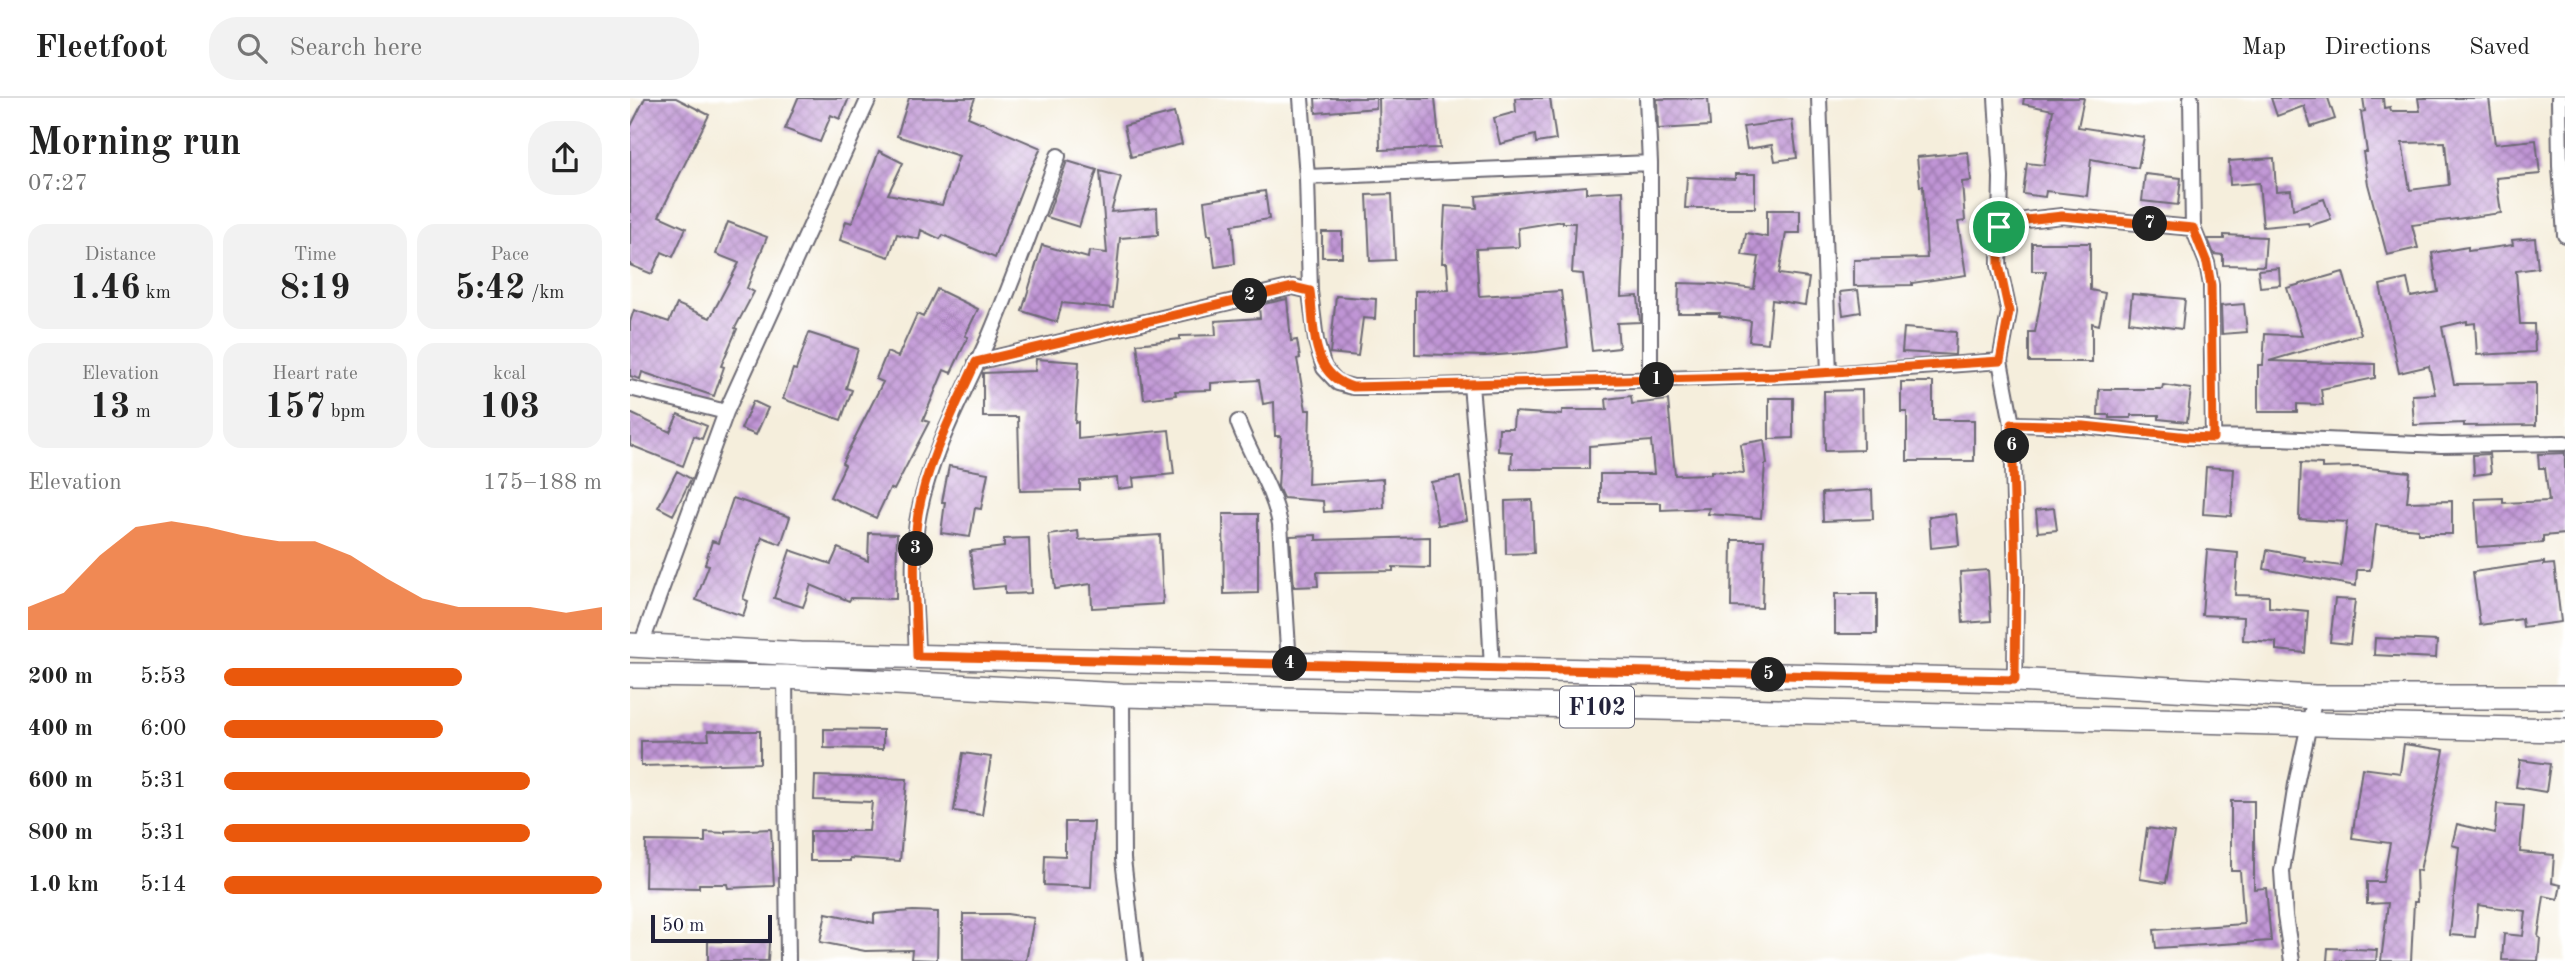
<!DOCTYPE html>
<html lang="en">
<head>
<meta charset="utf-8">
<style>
  :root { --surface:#fff; --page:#f2f2f2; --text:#222; --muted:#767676; --line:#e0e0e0; --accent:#ea580c }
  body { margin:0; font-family:"Old Standard TT",serif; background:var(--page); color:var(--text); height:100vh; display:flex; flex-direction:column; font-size:26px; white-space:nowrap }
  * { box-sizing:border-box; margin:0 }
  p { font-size:23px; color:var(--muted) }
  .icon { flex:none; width:38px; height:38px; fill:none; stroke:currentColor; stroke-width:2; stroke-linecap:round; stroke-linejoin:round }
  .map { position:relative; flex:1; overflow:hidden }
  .drawer { display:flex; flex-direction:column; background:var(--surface); width:630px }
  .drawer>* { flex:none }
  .scale { position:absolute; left:21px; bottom:18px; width:121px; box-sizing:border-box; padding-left:7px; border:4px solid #22223b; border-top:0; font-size:19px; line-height:24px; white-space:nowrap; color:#22223b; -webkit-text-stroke:5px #fff; paint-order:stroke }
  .pin { position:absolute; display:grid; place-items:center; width:60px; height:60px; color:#fff; margin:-30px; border:4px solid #fff; border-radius:50%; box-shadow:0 2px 7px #0007 }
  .km { position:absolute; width:35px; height:35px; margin:-18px; border-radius:50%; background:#222; color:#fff; font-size:19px; line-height:35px; text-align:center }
  .round { display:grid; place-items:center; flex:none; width:74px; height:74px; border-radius:28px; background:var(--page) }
  .head { display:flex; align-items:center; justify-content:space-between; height:119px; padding:0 28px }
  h1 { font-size:38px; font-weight:600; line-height:52px }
  .figures { display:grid; grid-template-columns:repeat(3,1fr); gap:10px; height:119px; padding:7px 28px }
  .figures div { display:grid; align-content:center; border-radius:18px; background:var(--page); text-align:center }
  .figures b { font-size:35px; font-weight:600 }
  .figures small { font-size:19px; font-weight:400 }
  .figures p { font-size:19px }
  .chart { height:196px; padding:14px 28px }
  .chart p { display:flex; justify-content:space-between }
  .chart svg { width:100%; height:126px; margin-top:7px; fill:var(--accent); opacity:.7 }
  ul { padding:0 28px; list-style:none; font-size:23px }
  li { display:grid; grid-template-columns:112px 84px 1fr; align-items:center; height:52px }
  li i { height:18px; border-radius:9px; background:var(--accent) }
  header { display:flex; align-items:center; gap:42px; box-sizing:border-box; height:98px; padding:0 35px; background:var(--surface); border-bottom:2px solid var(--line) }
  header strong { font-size:33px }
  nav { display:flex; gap:38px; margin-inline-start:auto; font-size:24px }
  .search { width:490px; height:63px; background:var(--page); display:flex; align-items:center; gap:18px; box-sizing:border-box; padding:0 24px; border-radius:28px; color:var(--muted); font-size:26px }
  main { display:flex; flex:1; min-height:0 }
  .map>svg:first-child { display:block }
  .building { fill:url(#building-cross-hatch); fill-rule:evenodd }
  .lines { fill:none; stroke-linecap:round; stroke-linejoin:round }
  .street-casing { stroke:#6c6973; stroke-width:18 }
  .primary-casing { stroke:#6c6973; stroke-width:26 }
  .street { stroke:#fff; stroke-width:14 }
  .primary { stroke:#fff; stroke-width:23 }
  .route-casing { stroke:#fff; stroke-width:14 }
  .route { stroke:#ea580c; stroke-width:9 }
  .labels { text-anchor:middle; stroke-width:7; stroke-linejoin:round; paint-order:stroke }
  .shield { fill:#fff; stroke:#646476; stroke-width:2 }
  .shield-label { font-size:24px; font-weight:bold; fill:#22223b }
</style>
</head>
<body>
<header>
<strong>Fleetfoot</strong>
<div class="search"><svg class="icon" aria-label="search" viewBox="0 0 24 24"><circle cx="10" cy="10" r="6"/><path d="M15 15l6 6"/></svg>Search here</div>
<nav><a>Map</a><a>Directions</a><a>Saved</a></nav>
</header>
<main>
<section class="drawer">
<div class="head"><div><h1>Morning run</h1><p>07:27</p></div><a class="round"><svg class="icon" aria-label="share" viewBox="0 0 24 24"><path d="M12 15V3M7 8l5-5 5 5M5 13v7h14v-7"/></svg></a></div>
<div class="figures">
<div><p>Distance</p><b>1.46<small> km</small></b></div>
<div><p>Time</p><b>8:19</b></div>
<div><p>Pace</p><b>5:42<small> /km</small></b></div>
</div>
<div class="figures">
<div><p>Elevation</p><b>13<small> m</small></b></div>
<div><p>Heart rate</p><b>157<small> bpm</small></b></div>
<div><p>kcal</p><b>103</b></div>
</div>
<div class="chart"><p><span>Elevation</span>175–188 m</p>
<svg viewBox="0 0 160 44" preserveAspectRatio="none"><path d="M0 44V36L10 31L20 18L30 8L40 6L50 8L60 11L70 13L80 13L90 18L100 26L110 33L120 36L130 36L140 36L150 38L160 36V44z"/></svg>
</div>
<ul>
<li><b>200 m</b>5:53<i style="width:63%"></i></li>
<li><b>400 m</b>6:00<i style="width:58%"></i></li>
<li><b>600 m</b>5:31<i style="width:81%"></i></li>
<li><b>800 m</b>5:31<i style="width:81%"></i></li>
<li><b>1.0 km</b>5:14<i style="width:100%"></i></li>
</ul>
</section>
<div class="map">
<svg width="1935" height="863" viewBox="0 0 1935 863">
  <defs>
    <pattern id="building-cross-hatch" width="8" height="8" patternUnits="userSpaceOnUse" patternTransform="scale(1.75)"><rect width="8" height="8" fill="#c095d5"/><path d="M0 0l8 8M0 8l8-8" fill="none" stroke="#9c79ae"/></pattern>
  </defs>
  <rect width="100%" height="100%" fill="#fff"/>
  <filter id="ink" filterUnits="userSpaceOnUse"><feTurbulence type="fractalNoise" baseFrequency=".0143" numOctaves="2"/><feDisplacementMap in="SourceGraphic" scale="14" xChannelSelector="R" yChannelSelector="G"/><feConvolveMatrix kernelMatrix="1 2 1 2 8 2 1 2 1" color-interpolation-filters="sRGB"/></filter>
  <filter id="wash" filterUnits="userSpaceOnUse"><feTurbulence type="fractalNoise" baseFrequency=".00686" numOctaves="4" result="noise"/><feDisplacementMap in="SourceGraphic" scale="28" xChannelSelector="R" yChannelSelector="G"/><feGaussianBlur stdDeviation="1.57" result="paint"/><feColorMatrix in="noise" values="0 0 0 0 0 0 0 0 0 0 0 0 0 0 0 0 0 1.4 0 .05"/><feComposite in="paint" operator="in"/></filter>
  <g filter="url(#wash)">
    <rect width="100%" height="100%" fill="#f5eedc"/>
    <g id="blocks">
      <path class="building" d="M15 0H46L79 17 29 118 56 130 43 159 32 154 22 176 0 167V30Z
        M168 0H219L210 21 201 17 190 44 155 31Z
        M279 0H345L338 19 411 50 395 83 365 160 313 137 310 141 291 132 289 141 267 136 259 159 210 142 216 123 222 125 249 53 273 65 258 96 312 107 329 58 267 38Z
        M685 0H746V10L686 15Z
        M749 0H805L810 50 750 52Z
        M885 0H920L926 42 906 45 905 37 870 46 864 20 886 14Z
        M1078 0 1080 28 1028 31 1027 1Z
        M1394 0H1454L1448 29 1514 39 1508 70 1461 61 1457 98 1416 93 1415 99 1393 96 1397 65 1414 67 1423 12 1393 6Z
        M1641 0H1698L1705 21 1681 29 1674 8 1647 18Z
        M1733 0H1753L1754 10 1760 9 1761 13H1790L1788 0H1859L1865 46 1906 42 1910 76 1866 80 1871 115 1782 127 1788 150 1757 157 1738 86 1733 54H1737L1731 14 1735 13ZM1815 44 1819 87 1780 92 1772 45Z
        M544 15 552 46 501 59 494 28Z
        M1162 22 1167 60 1145 63 1142 47 1117 51 1113 29Z
        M1338 54 1341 83 1332 84 1335 123 1328 124 1336 177 1282 185V187L1224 188V162L1297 160 1293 88H1290L1287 59Z
        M1644 60 1646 93 1661 92 1663 111 1694 101 1701 121 1679 128 1678 125 1633 129 1629 85 1600 87 1599 63Z
        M437 63 467 72 449 129 417 119Z
        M470 73 491 79 481 114 527 110 528 137 490 140 483 210 432 205 427 224 392 213 412 147 458 160 459 153 477 155Z
        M1105 76H1125V110H1055L1057 79 1105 81Z
        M1515 76 1551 80 1548 107 1512 103Z
        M956 88V95L993 93 994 133 991 199 1008 198 1010 224 987 225 989 250 962 253 953 176 942 175 945 125H933V123L888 130 889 149 846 151 849 198 931 193 938 249 906 254 855 258 785 256V193L819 192 817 165H812L815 108 847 110 846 98Z
        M635 93 639 121 602 127 605 166 585 169 581 137H578L574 103Z
        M762 96 765 162 740 163 737 97Z
        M1137 112H1170V135H1156L1149 176 1179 180 1175 207 1142 202 1138 245 1119 243 1121 223 1089 218 1090 215H1048L1049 185 1084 186 1124 191 1129 159 1112 157 1116 135 1137 139Z
        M98 124 137 139 117 190 124 194 105 230 107 231 91 268 94 269 84 298 12 274 10 281 0 278V224L4 212 39 224 47 206 80 220 109 165 86 156Z
        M692 134H712V159H692Z
        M1594 137 1636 139 1634 168 1593 167V157L1584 156 1578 141H1594Z
        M1905 140 1908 170 1886 173 1890 226H1904L1905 254 1847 257 1845 225 1837 226V223L1812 229 1824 286 1906 285V327L1834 328V325L1784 327 1782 297 1805 296 1799 268 1769 275 1750 187 1777 181 1781 199 1808 194 1802 155 1838 149V153L1883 147 1882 142Z
        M1402 145H1460V192L1475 195 1469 227 1462 225V264H1399V234H1405L1416 173H1402Z
        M1649 170 1650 187 1630 189 1628 172Z
        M1713 174 1731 236 1639 263 1745 266V280L1691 291 1693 307 1667 306V314H1628V267H1633L1635 236 1672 238 1657 190Z
        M307 191 348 211 335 238 338 239 321 275 314 272 293 322 299 324 264 392 260 390 246 420 200 399 215 367 212 365 253 284 246 281 257 254 268 259 287 216 293 219Z
        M1228 192 1231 214 1213 217 1210 194Z
        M1502 196 1555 201 1552 231 1499 224Z
        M706 198 746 201 745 221 733 220 728 258 700 255Z
        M657 201 661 243 667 242 670 260 667 261 676 312H680L678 386 753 381 754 410 694 414 693 403 653 400 648 389 651 338H645L644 304 633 306 629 282 581 285V292L545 293 546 297 514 301 507 246 550 241V238L586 237 585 223 630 220 629 207Z
        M1614 206 1617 234 1592 236 1591 208Z
        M1274 230 1326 234 1325 257 1272 254Z
        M179 235 228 251 216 290 222 292 211 322 153 301 163 271 166 272Z
        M406 261 449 264 445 325 448 324V341L539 332 544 376 503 380 504 389 488 391 487 380 450 383V392L390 393 388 319H353V275L405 273Z
        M1271 284H1303V322H1344V363H1277V314H1271Z
        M1533 287 1561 291 1557 324 1529 321V317H1501V320H1479V317H1468L1469 291H1532Z
        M1232 292 1233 352 1195 353 1194 293Z
        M1001 298 1002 306 1038 302 1045 377 1081 376V373L1114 375 1110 346 1134 342 1137 366H1135L1131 420 1078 416 1079 410 1031 412V405H970V376H1024L1021 343 959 348V371H881L882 354 868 353 869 330H883L884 314 932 317V312H977L976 301Z
        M1139 300H1163V340L1139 341Z
        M123 303 138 310 126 337 111 331Z
        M0 315 40 334 48 316 77 328 72 341 64 338 53 368 0 347Z
        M1935 355V436L1913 438V445L1848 449 1845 401 1873 400V405L1919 403 1915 370H1909L1908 356Z
        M1859 356 1861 375 1844 377 1843 357Z
        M1671 365 1692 366V370L1728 369 1780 374 1777 404 1822 403V436H1788V431L1746 427 1740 472H1727L1726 488 1634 471 1637 452 1675 459 1674 463 1711 468 1717 424 1669 421Z
        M319 368 358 375 351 411 345 410 340 439 311 435 315 404H312Z
        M1576 369 1604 371 1601 418 1573 416Z
        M47 373 61 381 43 417 28 409Z
        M830 379 837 422 808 427 801 384Z
        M1242 392 1243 421 1193 423 1192 395Z
        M103 400 160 419 151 446 132 439 113 501 118 503 113 518 66 502 79 467 75 466 82 443 88 445Z
        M902 402 904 455 876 456 875 403Z
        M1424 410 1427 432 1408 434 1406 412Z
        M593 416H628V495L594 496Z
        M1326 416 1329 447 1301 450 1299 419Z
        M448 433 449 442 530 437 533 506 462 510 461 486 425 491 419 437Z
        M239 435 267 436 266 501 221 500 219 503 181 487 173 509 144 500 160 452 201 466 208 450 238 463Z
        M686 437V442L800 439V470L763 469V473L687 474 688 488 664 489 660 438Z
        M399 440 401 495 375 496V488L345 491 340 453 374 449V441Z
        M1102 442H1134L1132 510 1101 509Z
        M1577 452 1608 455 1605 497 1639 498V509L1678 513 1675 555 1646 552V544L1613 542 1614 519 1572 517Z
        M1914 464V467L1924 466 1931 524 1893 529 1892 521 1850 527 1843 474Z
        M1358 472 1361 523 1333 525 1330 474Z
        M1205 496H1247V536H1205Z
        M1705 501 1725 502 1720 546 1700 544Z
        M1745 540 1807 543 1806 560 1744 557Z
        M194 631 253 632V651L194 650Z
        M78 633H130V665L11 668V643L79 642Z
        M1774 646 1814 652 1790 773 1786 772 1787 804H1784L1781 863H1751L1758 805 1737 806V784H1753L1760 745 1722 740 1732 670 1770 675Z
        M333 655 361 659 352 717 324 713Z
        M1890 662 1920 666 1916 694 1886 689Z
        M185 678 277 681 270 763 220 760V763H180V733H239L242 704 184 702Z
        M1601 703H1624V791L1636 790 1641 843 1526 850 1524 832 1614 826 1610 773H1601Z
        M1867 706 1894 708 1890 754 1924 757 1922 785 1931 787 1928 801 1914 798 1908 839 1910 840 1908 863 1872 862 1874 836 1893 838 1896 813 1848 807 1845 839 1820 837 1829 749 1822 747 1827 726 1865 735Z
        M435 724H464L461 789 414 787 415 757 435 758Z
        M1517 730 1544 734 1536 785 1510 781Z
        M141 731 144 788 98 790 97 786H69V790L15 789 16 743 75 744V734L95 735V733Z
        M283 813 308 814 307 862 281 861 282 852 235 853 190 844 196 815 244 825V816Z
        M333 816H377L404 820 396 863 333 862Z
        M78 843 139 844 138 863H78Z
        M1698 850 1747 852 1746 863H1697Z"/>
    </g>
  </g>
  <g filter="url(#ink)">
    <use href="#blocks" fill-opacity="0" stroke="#6c6973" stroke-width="2"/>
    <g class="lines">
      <defs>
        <path id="street" d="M671 0 677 79 680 193 686 243 694 270 708 285 723 289H768L1199 276 1370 263
          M1017 0 1020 65V282
          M1189 0 1199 276
          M1366 0 1371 80 1369 167 1379 214 1370 263 1382 326 1386 481 1385 582
          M1561 0 1563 130 1577 165 1581 187 1583 339
          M1929 0 1930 68 1935 137
          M677 79 1020 65
          M1369 129 1396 122 1432 118 1563 130
          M346 264 663 189 680 193
          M841 287 857 471 862 572
          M0 290 96 314
          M608 324C621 359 643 390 650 426L659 566
          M1382 326 1454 328 1559 339 1646 340 1811 347 1935 345
          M11 547 96 314 239 0
          M287 558C286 511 279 460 289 414 302 351 334 295 360 237 385 178 406 118 428 58
          M155 579 158 863
          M492 597 493 761 505 863
          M1662 863 1655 818 1652 773 1666 686 1685 599"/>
        <path id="primary" d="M0 547 171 556 1385 582 1685 599H1935
          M0 577 155 579 492 597 1935 632"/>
      </defs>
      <use href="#street" class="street-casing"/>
      <use href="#primary" class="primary-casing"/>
      <use href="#street" class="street"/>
      <use href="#primary" class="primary"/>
    </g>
  </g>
  <g class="lines" filter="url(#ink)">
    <defs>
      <path id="route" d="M1432 118 1563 130 1577 165 1581 187 1583 340 1559 339 1454 328 1382 326 1386 481 1385 582 287 558C286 511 281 462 288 416 297 363 324 313 346 264L663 189 680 193C685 230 680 277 723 289L1144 278 1370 263 1379 214 1369 167V129L1396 122Z"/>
    </defs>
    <use href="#route" class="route-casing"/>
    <use href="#route" class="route"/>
  </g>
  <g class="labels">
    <rect class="shield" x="930" y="588.5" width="74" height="41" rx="5"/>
    <g class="shield-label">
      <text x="967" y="617">F102</text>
    </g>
  </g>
</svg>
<div class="scale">50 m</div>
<div class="pin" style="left:1369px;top:129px;background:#1e9e55"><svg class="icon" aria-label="arrive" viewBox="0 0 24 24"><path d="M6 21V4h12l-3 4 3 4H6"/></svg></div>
<b class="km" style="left:1027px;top:282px">1</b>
<b class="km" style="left:620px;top:198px">2</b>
<b class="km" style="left:286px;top:451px">3</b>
<b class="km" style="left:660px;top:566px">4</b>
<b class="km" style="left:1139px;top:577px">5</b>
<b class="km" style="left:1382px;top:348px">6</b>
<b class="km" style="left:1520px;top:126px">7</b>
</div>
</main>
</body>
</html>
